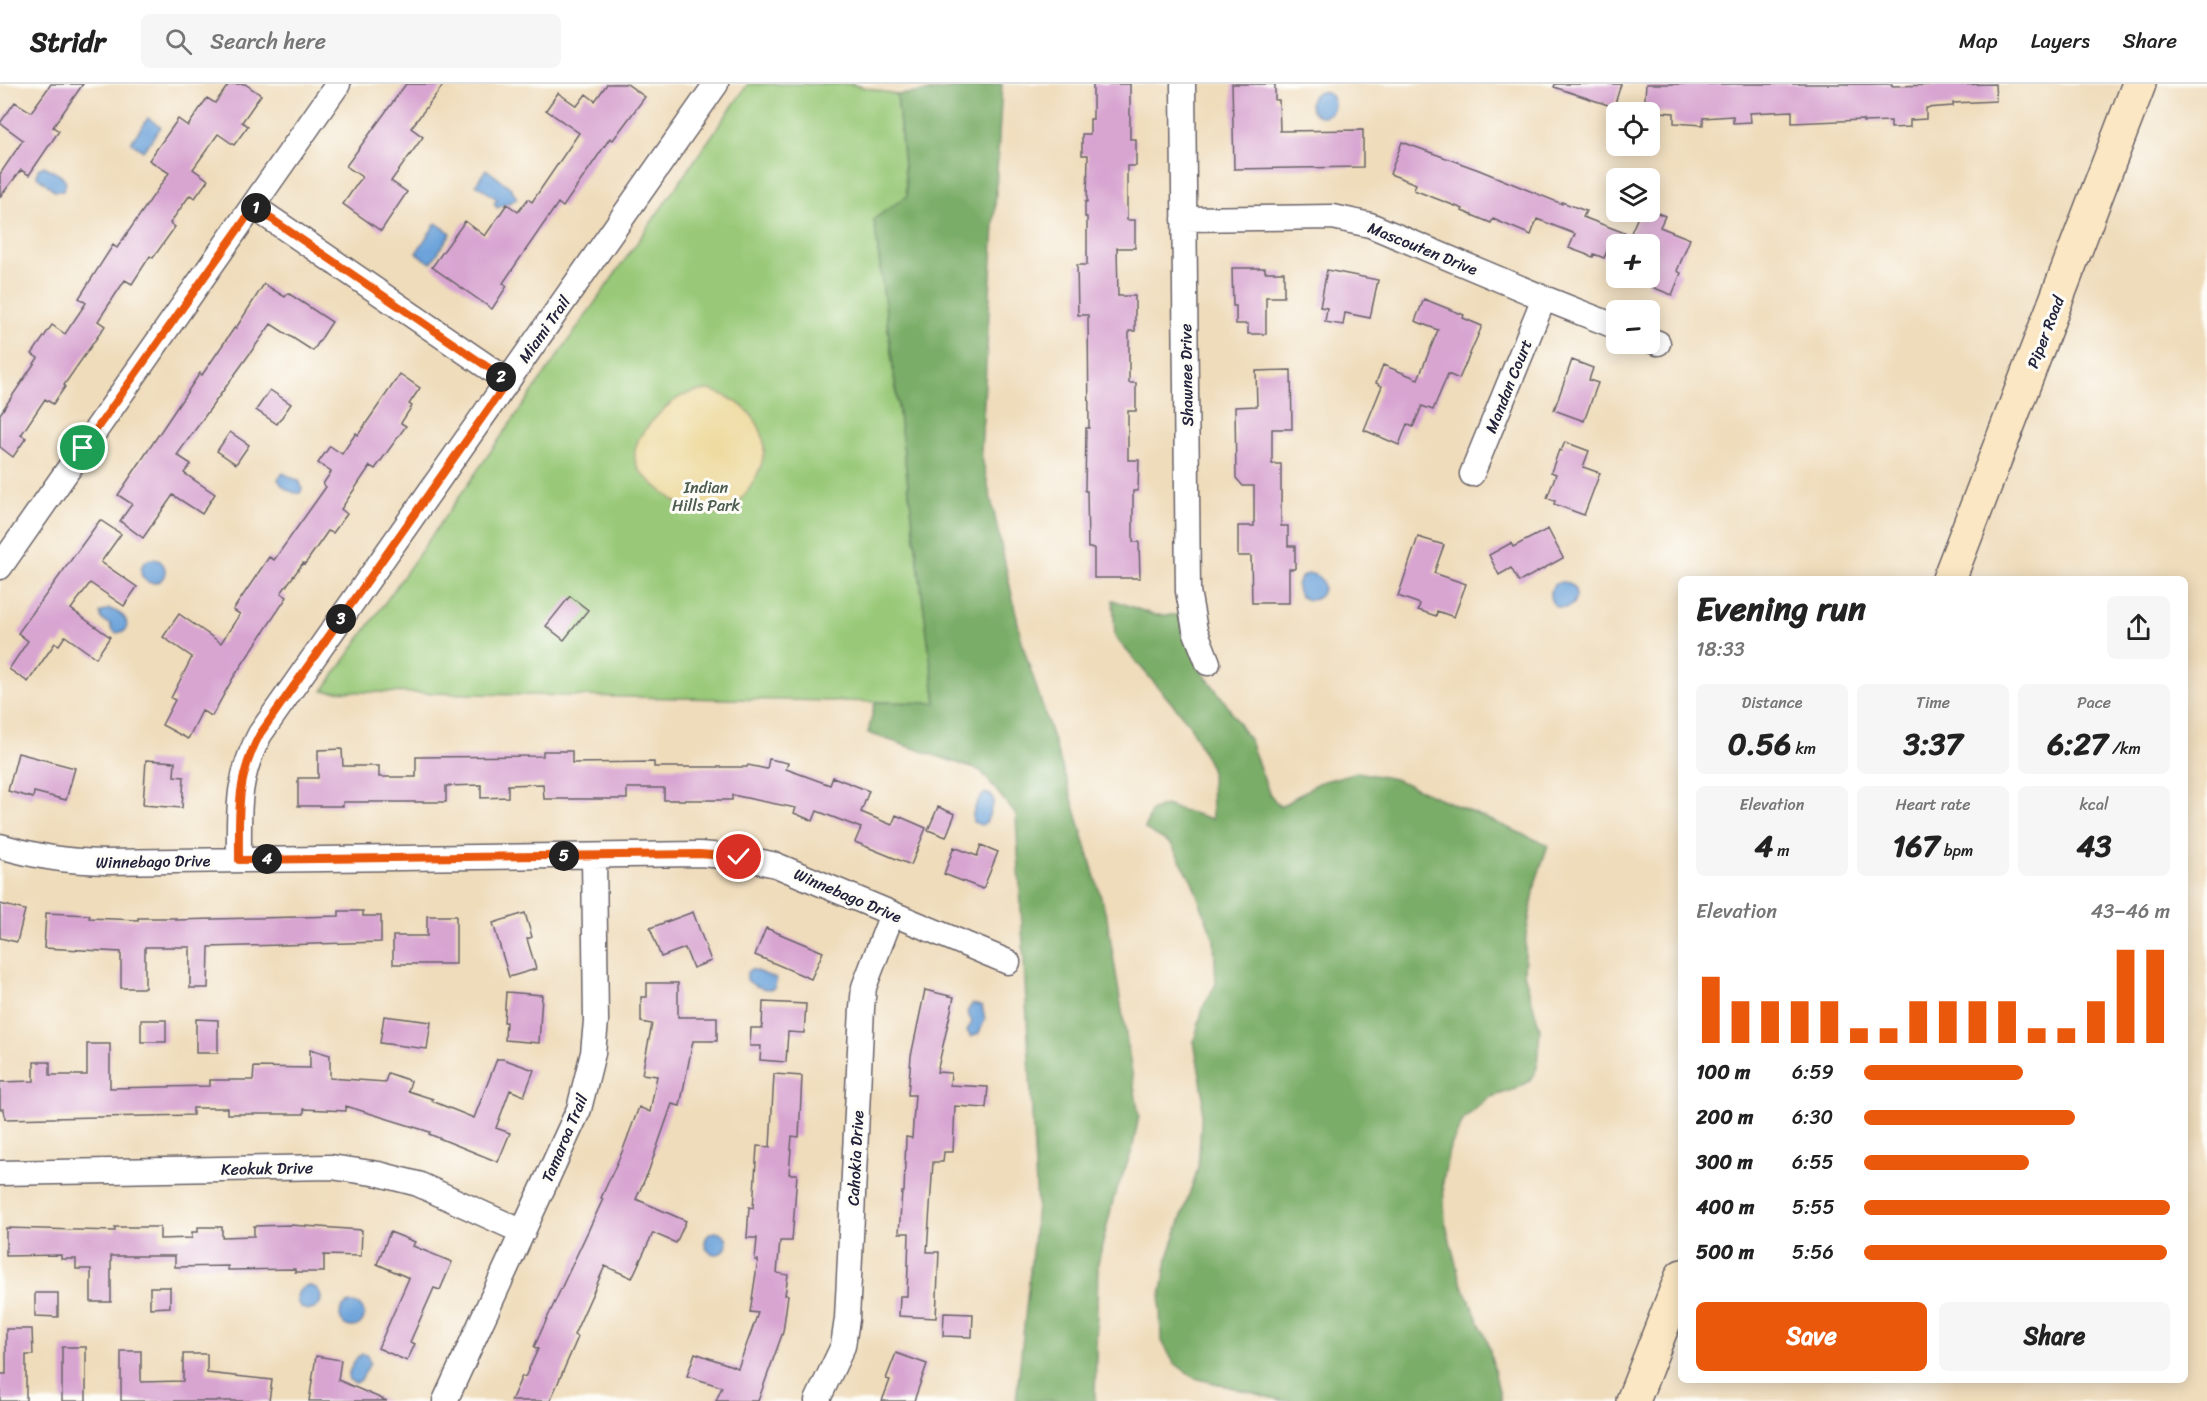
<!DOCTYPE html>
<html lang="en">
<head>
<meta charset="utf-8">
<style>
  :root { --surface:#fff; --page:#f6f6f6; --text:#222; --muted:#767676; --line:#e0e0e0; --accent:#ea580c }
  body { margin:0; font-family:Sriracha,sans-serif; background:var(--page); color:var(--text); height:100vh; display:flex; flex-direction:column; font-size:22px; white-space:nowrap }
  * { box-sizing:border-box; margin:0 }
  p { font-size:20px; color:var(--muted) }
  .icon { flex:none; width:33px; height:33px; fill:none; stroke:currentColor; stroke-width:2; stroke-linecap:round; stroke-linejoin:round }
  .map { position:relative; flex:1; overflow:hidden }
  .drawer { position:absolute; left:1678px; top:492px; width:510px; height:807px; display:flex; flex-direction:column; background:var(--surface); border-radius:9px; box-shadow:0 3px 15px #0003 }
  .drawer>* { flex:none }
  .controls { position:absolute; left:1606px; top:18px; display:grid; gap:12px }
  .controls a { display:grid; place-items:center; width:54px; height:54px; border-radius:9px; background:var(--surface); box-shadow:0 3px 15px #0003; font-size:30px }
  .pin { position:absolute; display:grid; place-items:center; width:51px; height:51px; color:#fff; margin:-26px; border:3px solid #fff; border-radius:50%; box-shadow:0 2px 6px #0007 }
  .km { position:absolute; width:30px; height:30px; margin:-15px; border-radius:50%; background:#222; color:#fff; font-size:16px; line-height:30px; text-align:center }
  .round { display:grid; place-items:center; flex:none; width:63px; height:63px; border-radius:9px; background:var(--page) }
  .overview { display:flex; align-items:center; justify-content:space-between; height:102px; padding:0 18px }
  h1 { font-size:33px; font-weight:700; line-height:45px }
  .stats { display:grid; grid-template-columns:repeat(3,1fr); gap:9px; height:102px; padding:6px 18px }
  .stats div { display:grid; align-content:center; border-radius:9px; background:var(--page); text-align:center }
  .stats b { font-size:30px; font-weight:700 }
  .stats small { font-size:16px; font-weight:400 }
  .stats p { font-size:16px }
  .chart { height:168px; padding:12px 18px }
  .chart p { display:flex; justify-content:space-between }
  .chart svg { width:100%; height:108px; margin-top:6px; stroke:var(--accent); stroke-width:6 }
  .button { display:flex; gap:12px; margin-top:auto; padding:12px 18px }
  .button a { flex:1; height:69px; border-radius:9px; background:var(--accent); color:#fff; font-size:24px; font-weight:700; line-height:69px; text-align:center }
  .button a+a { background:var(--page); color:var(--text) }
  ul { padding:0 18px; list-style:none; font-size:20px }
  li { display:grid; grid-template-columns:96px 72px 1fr; align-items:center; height:45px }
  li i { height:15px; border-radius:8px; background:var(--accent) }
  header { display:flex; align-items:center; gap:36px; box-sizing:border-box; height:84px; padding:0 30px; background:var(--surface); border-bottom:2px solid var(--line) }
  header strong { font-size:28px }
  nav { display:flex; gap:33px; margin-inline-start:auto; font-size:21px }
  .search { width:420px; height:54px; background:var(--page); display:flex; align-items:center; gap:15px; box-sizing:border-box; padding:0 21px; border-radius:9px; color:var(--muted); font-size:22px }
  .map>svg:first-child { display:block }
  .green { fill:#99c978; stroke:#5e765a; stroke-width:1.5 }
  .forest { fill:#7aad68; stroke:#4e6852; stroke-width:1.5 }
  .sand { fill:#eeda9e; stroke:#887e6c; stroke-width:1.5 }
  .water { fill:#6ca3da; stroke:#47628a; stroke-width:1.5 }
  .building { fill:#d8a5d1 }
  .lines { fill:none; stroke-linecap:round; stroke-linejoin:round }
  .street-casing { stroke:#6a6368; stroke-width:27 }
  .secondary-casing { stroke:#6a6368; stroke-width:36 }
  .street { stroke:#fff; stroke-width:24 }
  .secondary { stroke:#fbe7c3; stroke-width:33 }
  .route-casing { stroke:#fff; stroke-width:12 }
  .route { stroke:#ea580c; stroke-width:8 }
  .labels { text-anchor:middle; stroke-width:6; stroke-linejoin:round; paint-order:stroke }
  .street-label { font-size:16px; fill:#22223b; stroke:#fdfcf7 }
  .park-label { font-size:16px; fill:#4c5c50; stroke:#fdfcf7 }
</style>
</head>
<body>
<header>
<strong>Stridr</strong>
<div class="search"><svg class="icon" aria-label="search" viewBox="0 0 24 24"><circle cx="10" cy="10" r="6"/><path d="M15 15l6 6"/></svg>Search here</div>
<nav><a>Map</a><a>Layers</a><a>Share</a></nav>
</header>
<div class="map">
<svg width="2207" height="1317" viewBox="0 0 2207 1317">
  <rect width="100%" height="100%" fill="#fdfcf7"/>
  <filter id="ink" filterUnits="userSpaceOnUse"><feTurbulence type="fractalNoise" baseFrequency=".0167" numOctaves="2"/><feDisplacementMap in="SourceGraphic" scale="12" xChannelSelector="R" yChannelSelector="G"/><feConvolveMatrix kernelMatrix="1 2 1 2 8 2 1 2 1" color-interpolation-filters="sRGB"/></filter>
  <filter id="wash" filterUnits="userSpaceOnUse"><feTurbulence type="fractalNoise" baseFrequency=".008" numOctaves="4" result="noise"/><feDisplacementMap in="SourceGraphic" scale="24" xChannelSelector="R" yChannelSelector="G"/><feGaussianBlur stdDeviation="1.35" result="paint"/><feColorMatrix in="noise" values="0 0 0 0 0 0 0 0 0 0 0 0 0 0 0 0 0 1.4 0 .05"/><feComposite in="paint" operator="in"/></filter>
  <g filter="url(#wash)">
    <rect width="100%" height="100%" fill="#efdcbb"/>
    <path class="green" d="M748 0H851L897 11 907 112 874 135 936 619 323 607Z"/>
    <path class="forest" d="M991 0H1002L981 369 1023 562 1067 698 1107 834 1139 1032 1132 1067 1114 1113 1098 1179 1095 1317H1016L1037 1122 1016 731 981 687 868 649 875 618 936 619 874 135 907 112 897 11Z
      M1113 516 1154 531H1178L1199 584 1223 615 1250 657 1269 709 1280 723 1318 699 1357 688 1395 695 1548 761 1536 797 1526 851 1524 889 1540 945 1537 984 1530 997 1516 1005 1488 1014 1464 1035 1449 1066 1443 1098 1445 1137 1460 1196 1488 1258 1501 1317H1284L1195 1294 1174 1279 1161 1255 1160 1218 1167 1176 1198 1084 1203 1008 1194 957 1204 921 1216 900 1214 856 1192 797 1171 760 1145 745 1151 727 1165 721 1212 735 1211 684 1188 638 1115 553Z"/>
    <path class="sand" d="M709 306C748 317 778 349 757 391 730 445 696 438 656 402 647 394 636 387 635 374 633 356 647 343 658 331 673 315 686 307 709 306Z"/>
    <path class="water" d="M1310 20a12 12 0 1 1 24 0a12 12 0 1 1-24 0Z
      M148 34 161 43 143 67 131 58Z
      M44 82 63 93 66 99 63 107H55L37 92 38 85Z
      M486 85 511 104 517 115 497 124 494 119 498 116 476 100Z
      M436 139 451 149 431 179 416 169Z
      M283 389 300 398 302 405 300 409C292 410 281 403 278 395Z
      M141 487a12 12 0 1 1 24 0a12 12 0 1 1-24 0Z
      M1297 503a13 13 0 1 1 26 0a13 13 0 1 1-26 0Z
      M1550 511a13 13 0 1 1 26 0a13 13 0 1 1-26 0Z
      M109 525C120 528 131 535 125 547L116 549 111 545V541L102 536 100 529Z
      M986 709 992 712 994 718 986 739 981 741 973 738C971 729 978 713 986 709Z
      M751 885 777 895 774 904C766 907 753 902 747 896V888Z
      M972 920 982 922 985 935 979 949 971 953 967 947 972 938 967 928Z
      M705 1159a11 11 0 1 1 22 0a11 11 0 1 1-22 0Z
      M297 1214a12 12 0 1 1 24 0a12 12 0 1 1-24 0Z
      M340 1231a12 12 0 1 1 24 0a12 12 0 1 1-24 0Z
      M362 1270 367 1271 370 1279 361 1296 355 1299 349 1296C347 1288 354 1275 362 1270Z"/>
    <g id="blocks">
      <path class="building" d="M51 0H83L53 43 59 47 29 91 21 86 0 113V90L23 56 0 39 15 18 31 28Z
        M229 0H245L261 11 242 38 248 42 234 61 218 50 193 85 208 96 195 114 190 111 170 139 175 143 153 174 150 172 132 200 125 196 98 237 105 242 64 301 65 303 53 320 45 315 21 351 26 354 13 373 0 363V330L38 274 32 270 52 241 65 250 86 219 79 214 113 161 117 164 169 89 149 76 178 35 188 42 207 14 215 19Z
        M406 0H444L411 44 423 53 391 97 407 108 381 147 343 120 362 93 346 82Z
        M607 0H627L645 13 613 56 610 54 563 123 558 119 503 199 507 202 492 225 432 183 465 137 485 152 507 120 518 128 528 115 532 118 579 49 546 26 558 9 577 22 586 10 595 17Z
        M1093 0H1130V55H1136V82H1127V136H1135V164H1117L1118 212H1135V247H1129V299H1136V327H1128V376H1139L1138 407H1133V458H1139L1140 494H1094V464H1088L1087 407H1085L1086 344H1089L1088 231H1078L1077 181H1087V133H1085V118H1087L1088 71H1082V50H1090V35H1093Z
        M1232 0H1275V16H1279L1280 47 1363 46V83L1234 85Z
        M1555 0H1621L1614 23 1554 3Z
        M1646 0H1892V2L1995 0 1996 17 1953 19V22L1926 24V35L1910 36V43L1891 44V37L1863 38V36L1792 39V27L1750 29 1751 38 1733 39V32L1703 34V41L1674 39V29L1644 27Z
        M1402 58 1479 86 1562 120V118L1586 127 1583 133 1630 151 1640 128H1655L1665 132 1660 143 1690 155 1677 187 1681 189 1672 211 1647 201 1650 194V160H1610L1604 174 1594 170 1593 173 1569 164 1575 150 1537 135 1531 151 1493 135 1491 139 1462 127 1463 125 1414 106 1416 100 1390 90Z
        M1232 184H1265V188H1284V213H1266V250H1248V240H1236V222H1233Z
        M1327 186 1378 196 1370 234 1345 229 1343 241 1325 238 1327 224 1320 223Z
        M264 200 285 213 288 209 332 238 313 267 271 240 177 371 191 380 184 389 215 410 202 430 173 411 143 454 120 437 132 420 118 411 200 289 202 291 235 243 236 244Z
        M1424 215 1464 231 1463 234 1482 242 1459 295 1448 290 1433 326 1422 322 1413 343 1407 340 1399 361 1364 346 1382 302 1376 299 1383 281 1418 295 1438 246 1415 237Z
        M1572 276 1593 284 1589 296 1598 299 1584 337 1554 326Z
        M1291 286 1292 345H1272V380H1281V442H1288V462H1295V485H1289V519H1252L1251 472H1238V442H1254V402H1243L1236 394 1235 323 1257 322 1256 287Z
        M400 290 420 304 409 320 412 322 401 339 406 342 375 385 370 382 341 425 347 430 333 449 328 447 305 480 303 479 281 509 287 513 233 594 212 632 202 627 188 655 162 641 175 616 171 614 192 573 163 553 179 530 221 559 240 530 233 526 269 473 274 476 326 403 323 400 331 388 318 379 330 362 342 370 356 349 358 351Z
        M270 306 291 320 277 340 256 326Z
        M230 348 249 361 236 380 217 367Z
        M1565 358 1589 367 1583 383 1600 389 1584 431 1554 420 1555 417 1547 414 1556 390 1551 388 1559 366 1561 367Z
        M100 436 121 450 101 478 137 503 124 522 90 499 71 525 110 553 96 574 65 552 59 561 55 559 28 598 9 585 28 557 18 549Z
        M1548 445 1563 474 1519 498 1511 484 1499 491 1489 471 1511 459 1513 463Z
        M1418 453 1444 461 1434 489 1466 500 1454 533 1437 527 1436 532 1418 526 1420 520 1398 512Z
        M570 512 588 526 564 556 546 542Z
        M342 665 343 682H379V693H416V673L543 672V667H572V679L654 678V683H747L748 681 767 685 769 675 788 679 786 685 830 701 833 693 869 707 861 728 892 741 896 731 926 744 911 781 855 758 861 744 817 727 813 737 794 729 796 724 732 711V716H664V704H627V715H544L543 700 508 701V713L481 714V701L446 702V718H343V722H298V694H318V666Z
        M18 669 75 684 66 716 34 708 33 714 8 707Z
        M146 676 175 678 174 692 184 693 182 724 143 721Z
        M938 723 955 730 946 753 928 746Z
        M981 761 998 768 983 805 944 790 954 763 977 772Z
        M0 820 25 826 17 858 0 854Z
        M339 827H363V832H381V858L209 863 208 904H190V863H145V904H121V868L44 864 46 829 90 831 89 834 138 836V834H176V836L339 832Z
        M693 828 711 877 693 884 685 864 661 873 650 844Z
        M525 829 532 853 527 855 536 885 509 893 493 839Z
        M427 832H456V880H393V852H427Z
        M766 844 823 868 811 895 755 871Z
        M647 899H678V933H717V957H693L680 1022 672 1020 649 1086 636 1115 686 1137 676 1159 653 1149 632 1194 605 1182 574 1251 578 1253 550 1317H511L522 1292 525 1293 538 1265 534 1263 545 1239 603 1115 601 1114 622 1068 639 1023 650 1028 657 992 642 990 652 940 641 938V913H647Z
        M925 906 954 913 937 988 951 989 950 1001 988 1003 986 1024 955 1022 953 1068H944L943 1078H933L927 1168H939L936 1234 899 1232 900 1212H907L909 1149H899L902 1108H904L906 1053 912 1054 915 1011H908L911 972Z
        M506 908 542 911 539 959 505 956 506 938H504Z
        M763 918 806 920 804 949 788 948 786 978 760 976 761 962H750L751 944H762Z
        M384 932 431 938 427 965 380 959Z
        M196 935 218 936V969H196Z
        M141 936H166V958H141Z
        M87 960H110V1004L210 1002V996H253L254 983 310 984V965L330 971V994L385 998 388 989 411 997 408 1007 433 1015 432 1017 474 1034 497 975H503L534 986 524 1012 510 1006 496 1044 510 1049 498 1078 429 1050 430 1048 346 1022V1027L304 1025V1030H227V1024H193V1031L5 1035 4 1025H0V998L34 997V978H50V991H87Z
        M774 990 802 992 799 1053 792 1052 789 1090H797L792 1157H780L777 1189 788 1191 785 1211H788L783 1248 758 1317H716L722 1303 687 1292 695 1269 738 1284 758 1229 750 1228 758 1176H755L757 1154H747L749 1123 753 1124 757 1062 770 1063Z
        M290 1141 362 1146 361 1172 324 1171V1188H295V1185L228 1186V1182L175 1183V1172H111V1218H91V1185H76V1175H61V1171L6 1172V1144L115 1147V1143H160V1155L192 1154V1148H198V1143H222V1153L254 1152V1142Z
        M390 1148 415 1158 413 1162 452 1178 440 1206 434 1204 410 1258 415 1260 407 1277 378 1264 409 1194 377 1180Z
        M150 1203H170V1223L150 1224Z
        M35 1209H58V1233L35 1232Z
        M944 1229 973 1230 972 1253 943 1252Z
        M6 1245H32L33 1271H26V1317H0V1290H6Z
        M62 1263H86V1317H62Z
        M121 1267H141V1298L183 1297V1270H207V1289L272 1296 269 1317H121Z
        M896 1269 927 1280 914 1317H882L890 1296 886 1295Z
        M316 1272 341 1276 338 1296 387 1317H309Z"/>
    </g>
  </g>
  <g filter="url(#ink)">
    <use href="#blocks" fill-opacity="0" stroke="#6a6368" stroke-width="1.5"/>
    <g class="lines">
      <defs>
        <path id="street" d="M1183 0 1188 507 1195 546 1208 579
          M254 123 508 297
          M1184 135 1333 133 1370 141 1544 214 1617 243
          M1650 256 1658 259
          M1472 390 1544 214
          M0 483 338 0
          M0 762C38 773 65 777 104 778L699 770 739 773 776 781 1008 878
          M239 776C239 727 236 695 260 650L716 0
          M0 1089 331 1083 379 1090 418 1100 523 1148
          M445 1317 579 1025 593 969 596 937 594 772
          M817 1317 843 1262 847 1235 862 924 864 903 892 830"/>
        <path id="secondary" d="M1949 495 2139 0
          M1633 1317 1682 1192"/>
      </defs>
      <use href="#street" class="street-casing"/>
      <use href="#secondary" class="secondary-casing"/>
      <use href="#street" class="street"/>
      <use href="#secondary" class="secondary"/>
    </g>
  </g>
  <g class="lines" filter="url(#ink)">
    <defs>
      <path id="route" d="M83 364 254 123 508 297 260 650C236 695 239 727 239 776L699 770 739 773"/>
    </defs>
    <use href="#route" class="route-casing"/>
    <use href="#route" class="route"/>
  </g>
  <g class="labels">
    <g class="street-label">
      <text transform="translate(1423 164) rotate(22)" y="6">Mascouten Drive</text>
      <text transform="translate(544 245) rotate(-55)" y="6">Miami Trail</text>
      <text transform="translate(2045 248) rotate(-69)" y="6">Piper Road</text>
      <text transform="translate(1186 291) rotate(-91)" y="6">Shawnee Drive</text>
      <text transform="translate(1508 302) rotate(-68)" y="6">Mandan Court</text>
      <text transform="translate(153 777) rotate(-1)" y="6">Winnebago Drive</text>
      <text transform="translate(848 811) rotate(23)" y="6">Winnebago Drive</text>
      <text transform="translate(564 1054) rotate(-67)" y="6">Tamaroa Trail</text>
      <text transform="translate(855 1074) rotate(-87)" y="6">Cahokia Drive</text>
      <text transform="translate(267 1084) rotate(-1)" y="6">Keokuk Drive</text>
    </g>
    <g class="park-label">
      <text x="706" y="409">Indian<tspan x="706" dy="18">Hills Park</tspan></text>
    </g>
  </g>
</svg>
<div class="controls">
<a><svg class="icon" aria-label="locate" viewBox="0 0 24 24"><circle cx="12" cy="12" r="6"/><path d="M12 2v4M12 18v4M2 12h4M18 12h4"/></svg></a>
<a><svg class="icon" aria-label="layers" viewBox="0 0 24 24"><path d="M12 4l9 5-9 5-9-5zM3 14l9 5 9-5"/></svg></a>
<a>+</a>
<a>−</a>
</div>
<div class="pin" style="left:83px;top:364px;background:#1e9e55"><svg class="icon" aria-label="arrive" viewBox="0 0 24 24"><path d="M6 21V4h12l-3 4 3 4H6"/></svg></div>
<div class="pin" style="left:739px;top:773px;background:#d93025"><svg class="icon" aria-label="check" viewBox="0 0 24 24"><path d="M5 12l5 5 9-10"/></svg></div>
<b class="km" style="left:256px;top:124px">1</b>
<b class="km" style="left:501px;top:293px">2</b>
<b class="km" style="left:341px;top:535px">3</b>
<b class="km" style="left:267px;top:775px">4</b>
<b class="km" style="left:564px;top:772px">5</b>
<section class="drawer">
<div class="overview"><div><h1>Evening run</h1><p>18:33</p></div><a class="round"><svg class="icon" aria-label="share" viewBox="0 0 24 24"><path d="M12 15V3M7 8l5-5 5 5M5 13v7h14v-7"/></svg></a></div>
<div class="stats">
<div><p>Distance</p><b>0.56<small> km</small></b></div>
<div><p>Time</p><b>3:37</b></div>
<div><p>Pace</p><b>6:27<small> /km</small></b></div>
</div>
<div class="stats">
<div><p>Elevation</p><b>4<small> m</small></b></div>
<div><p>Heart rate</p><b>167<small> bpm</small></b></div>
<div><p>kcal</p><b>43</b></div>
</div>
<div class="chart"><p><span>Elevation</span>43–46 m</p>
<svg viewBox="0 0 160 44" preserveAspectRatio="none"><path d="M5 44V17M15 44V27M25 44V27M35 44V27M45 44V27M55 44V38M65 44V38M75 44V27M85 44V27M95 44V27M105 44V27M115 44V38M125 44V38M135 44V27M145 44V6M155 44V6"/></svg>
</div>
<ul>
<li><b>100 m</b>6:59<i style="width:52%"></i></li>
<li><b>200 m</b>6:30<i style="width:69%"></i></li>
<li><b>300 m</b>6:55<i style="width:54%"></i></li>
<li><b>400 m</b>5:55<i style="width:100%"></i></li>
<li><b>500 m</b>5:56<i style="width:99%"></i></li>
</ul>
<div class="button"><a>Save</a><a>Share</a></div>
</section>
</div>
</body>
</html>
